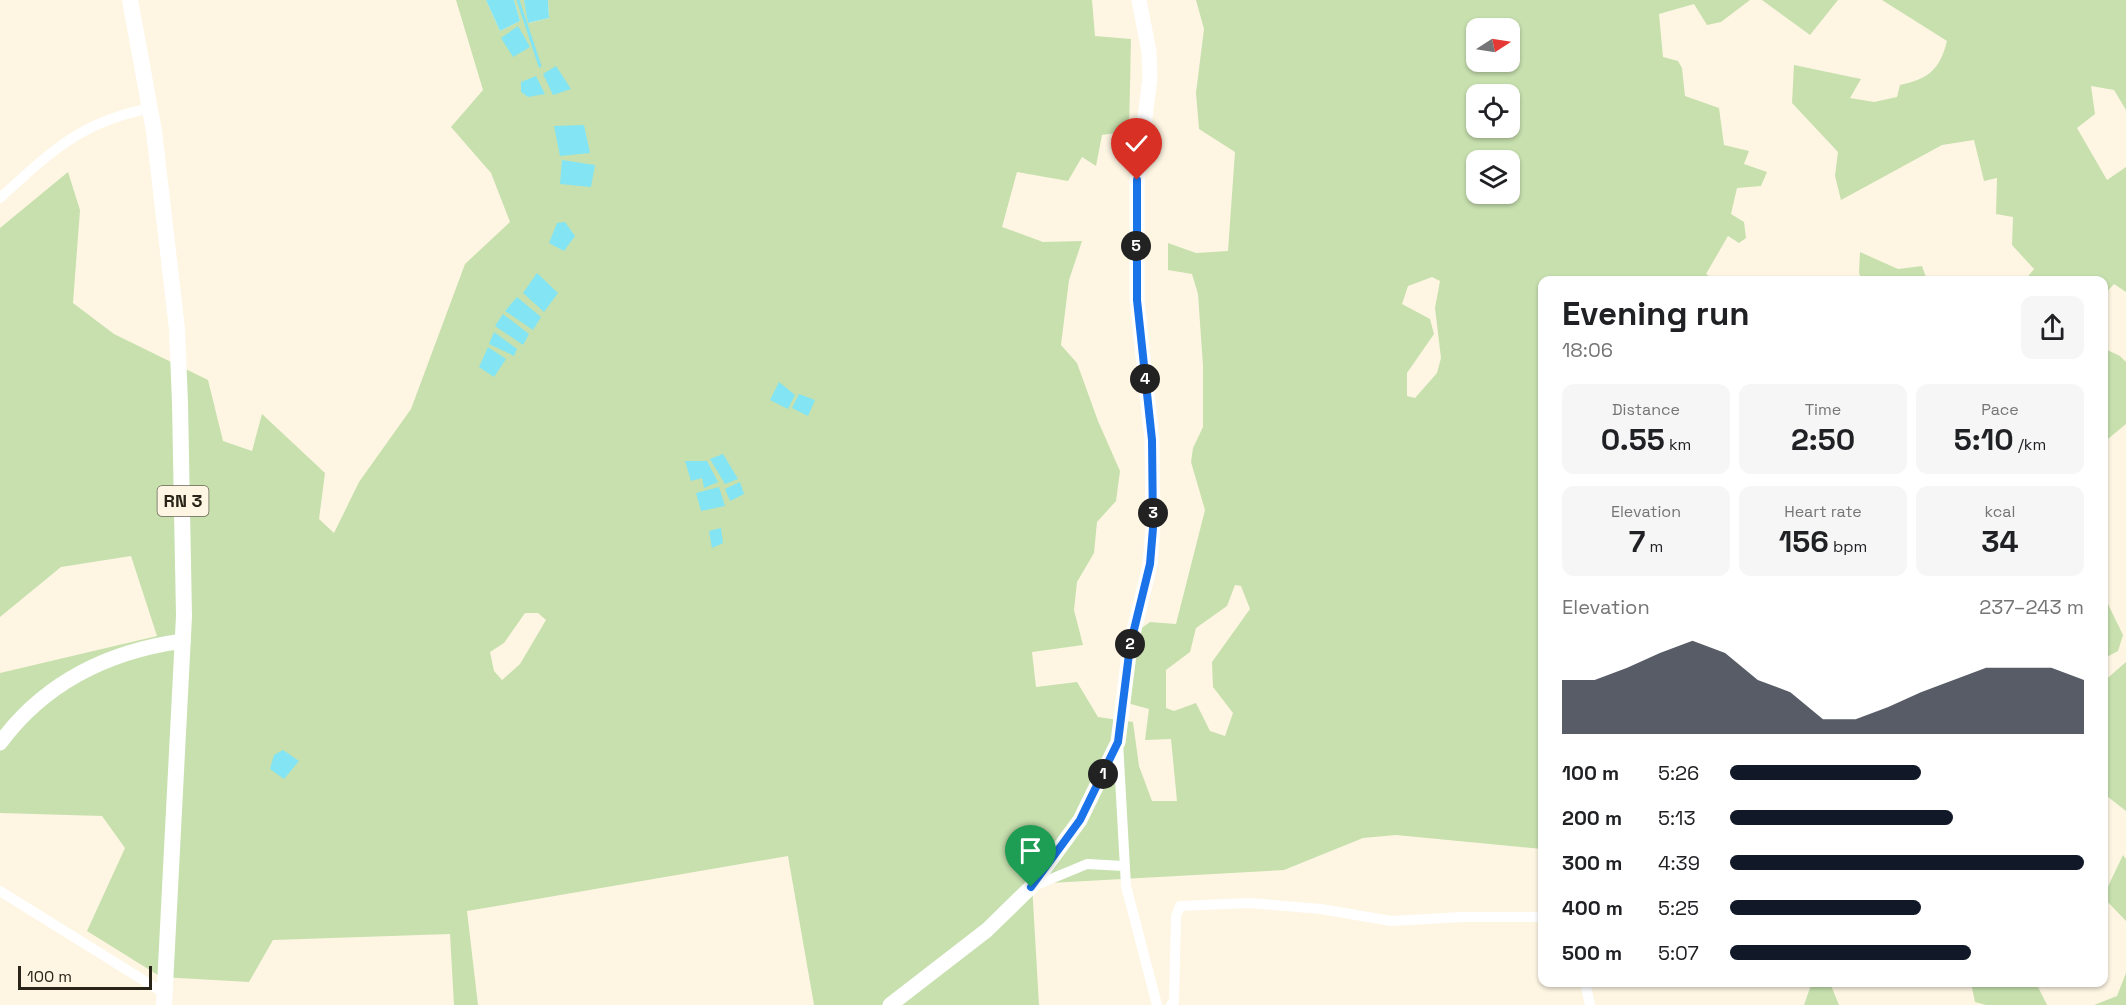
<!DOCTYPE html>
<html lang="en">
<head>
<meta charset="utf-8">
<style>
  :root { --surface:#fff; --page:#f6f6f6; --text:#202124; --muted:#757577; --accent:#111827 }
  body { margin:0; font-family:"Space Grotesk",sans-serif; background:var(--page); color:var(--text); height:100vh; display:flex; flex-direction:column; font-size:22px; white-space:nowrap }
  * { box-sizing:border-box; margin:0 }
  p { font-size:20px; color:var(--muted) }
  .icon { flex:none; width:33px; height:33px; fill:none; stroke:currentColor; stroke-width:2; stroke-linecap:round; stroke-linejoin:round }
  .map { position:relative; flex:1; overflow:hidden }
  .drawer { position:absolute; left:1538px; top:276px; width:570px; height:711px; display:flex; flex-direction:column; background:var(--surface); border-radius:12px; box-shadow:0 2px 4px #0004 }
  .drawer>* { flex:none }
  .needle { width:39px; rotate:78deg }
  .fabs { position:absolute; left:1466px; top:18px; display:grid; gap:12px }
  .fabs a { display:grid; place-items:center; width:54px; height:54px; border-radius:12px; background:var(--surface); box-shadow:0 2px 4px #0004; font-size:30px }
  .scale { position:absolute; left:18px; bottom:15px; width:134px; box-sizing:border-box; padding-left:6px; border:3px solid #292418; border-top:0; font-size:16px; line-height:21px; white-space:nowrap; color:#292418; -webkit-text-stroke:4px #fef6e3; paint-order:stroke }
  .pin { position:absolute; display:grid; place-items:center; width:51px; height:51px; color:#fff; margin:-62px -26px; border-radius:50% 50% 50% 0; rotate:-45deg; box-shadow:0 0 6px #0007 }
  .pin .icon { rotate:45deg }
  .km { position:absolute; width:30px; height:30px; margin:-15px; border-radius:50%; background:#222; color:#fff; font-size:16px; line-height:30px; text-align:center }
  .round { display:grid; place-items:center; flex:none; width:63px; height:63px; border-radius:12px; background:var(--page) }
  .overview { display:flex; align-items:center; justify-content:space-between; height:102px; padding:0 24px }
  h1 { font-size:33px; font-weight:700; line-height:45px }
  .metrics { display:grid; grid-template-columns:repeat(3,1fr); gap:9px; height:102px; padding:6px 24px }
  .metrics div { display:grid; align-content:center; border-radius:12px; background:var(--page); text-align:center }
  .metrics b { font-size:30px; font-weight:700 }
  .metrics small { font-size:16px; font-weight:400 }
  .metrics p { font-size:16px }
  .chart { height:168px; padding:12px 24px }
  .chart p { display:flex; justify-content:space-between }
  .chart svg { width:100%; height:108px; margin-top:6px; fill:var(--accent); opacity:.7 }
  ul { padding:0 24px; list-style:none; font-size:20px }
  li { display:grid; grid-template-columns:96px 72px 1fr; align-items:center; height:45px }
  li i { height:15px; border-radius:8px; background:var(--accent) }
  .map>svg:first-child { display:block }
  .green { fill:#c7e0ae; fill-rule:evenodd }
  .water { fill:#83e4f3 }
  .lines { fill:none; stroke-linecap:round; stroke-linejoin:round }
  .stream { stroke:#83e4f3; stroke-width:3 }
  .street { stroke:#fff; stroke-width:10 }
  .secondary { stroke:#fff; stroke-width:15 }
  .primary { stroke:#fff; stroke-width:16 }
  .route-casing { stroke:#fff; stroke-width:12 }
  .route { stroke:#1a73e8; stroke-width:8 }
  .labels { text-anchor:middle; stroke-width:4.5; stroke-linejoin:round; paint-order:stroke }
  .shield { fill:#fef6e3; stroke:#696355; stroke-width:1.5 }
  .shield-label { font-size:18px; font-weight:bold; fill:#292418 }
</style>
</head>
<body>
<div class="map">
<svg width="2126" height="1005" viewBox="0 0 2126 1005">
  <rect width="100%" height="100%" fill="#fef6e3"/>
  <path class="green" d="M456 0H486L500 31 520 21 514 0H524L529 23 549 18 548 0H1092L1095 36 1131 39 1129 131 1102 135 1096 166 1082 157 1068 181 1017 172 1002 227 1043 242 1082 241 1069 280 1061 345 1077 363 1098 421 1120 471 1116 501 1097 522 1094 553 1077 582 1074 610 1083 645 1032 652 1036 687 1077 682 1098 717 1133 722 1139 766 1152 801H1177L1171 739 1145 740 1149 709 1127 703 1135 633 1150 622 1176 624 1205 510 1191 462 1193 448 1203 427V366L1198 294 1192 274 1168 270V243L1196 253 1228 251 1235 152 1199 129 1196 93 1204 29 1196 0H1750L1721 22 1707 25 1694 4 1659 14 1663 57 1678 61 1682 68 1685 96 1719 108 1724 145 1749 151 1744 164 1767 172 1761 186 1737 188 1731 214 1744 222 1746 238 1739 243 1728 236 1706 274 1715 280H1542V849L1396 835 1363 838 1284 870 1032 884 1039 1005H814L788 856 467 911 478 1005H454L450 934 273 940 249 982 161 977 87 931 125 848 102 816 0 813V673L157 636 131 556 61 567 0 617V228L68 172 80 210 73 303 114 334 208 380 223 441 252 451 262 414 325 473 319 519 334 533 359 482 411 409 465 264 510 222 491 173 451 127 483 90ZM1476 28H1509V62H1476ZM1476 94H1509V128H1476ZM1476 160H1509V194H1476ZM1432 277 1440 281 1435 308 1441 358 1437 373 1415 398 1407 396V373L1434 334 1430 319 1402 304 1408 286ZM1235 585 1241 586 1250 609 1212 662 1213 687 1233 713 1225 736 1210 731 1196 703 1174 711 1166 708V670L1190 652 1196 628 1227 606ZM525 613H538L546 620 520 664 502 680 494 671 490 652 504 643Z
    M1762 0H1838L1810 35Z
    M1882 0H2126V110L2114 90 2091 86 2095 114 2077 128 2107 180 2126 167V292L2114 284 2103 296V280H2025L2034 269 2012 245 2013 217 1996 214 1997 178 1984 181 1974 140 1942 145 1841 200 1835 176 1838 152 1792 103 1794 65 1861 79 1850 98 1874 102 1897 97 1900 85C1929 79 1940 69 1947 41Z
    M1860 252 1898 269 1922 266 1927 280H1862L1859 273Z
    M2103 348 2120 356 2126 362V424L2103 443Z
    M2103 600H2106L2123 635 2118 651 2103 659Z
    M2126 662V811L2103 793V682Z
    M2123 855 2126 859V921L2103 897Z
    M2126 973V1005H2094L2117 996Z
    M1812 982 1830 983 1839 1005H1804Z
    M1971 983H2036L2047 1005H1986L1975 1002Z"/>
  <path class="water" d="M486 0H514L520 21 500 31Z
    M524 0H548L549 18 528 23Z
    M518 26 530 47 513 57 501 38Z
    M556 66 571 89 553 95 543 74Z
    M536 76 545 94 528 97 521 92V82Z
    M584 125 590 153 560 156 554 126Z
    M562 160 595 165 591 187 560 184Z
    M565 222 575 236 564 251 549 243 557 223Z
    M537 273 558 293 544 312 523 293Z
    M517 297 541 317 533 330 505 311Z
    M503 314 529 334 523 345 495 326Z
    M494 332 517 349 514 356 489 344Z
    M488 347 506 359 494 377 479 367Z
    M779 382 795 395 788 409 770 400Z
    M799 394 815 400 808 416 792 408Z
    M723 454 738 479 725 484 710 459Z
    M685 461H707L718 482 704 488 702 478 691 481Z
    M740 482 744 494 730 501 725 489Z
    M719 487 725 506 701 511 696 493Z
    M721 528 723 543 712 548 709 531Z
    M283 750 299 761 284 779 270 769 274 755Z"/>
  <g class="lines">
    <path class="stream" d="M518 0 540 66"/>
    <path class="street" d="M0 198C51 152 79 122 151 108
      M1118 742 1126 886 1157 1005
      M1034 886 1087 864 1124 866
      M0 891 164 993
      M1585 982 1590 1005
      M1171 1005 1174 1002 1176 916 1180 906 1250 903 1321 909 1391 921 1462 917H1542"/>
    <path class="secondary" d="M0 743C45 682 110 651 183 641
      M890 1005 987 930 1031 887 1080 820 1118 742 1130 646 1150 565 1153 527 1152 440 1137 300V180L1150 78 1149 52 1139 0"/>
    <path class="primary" d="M130 0 154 131 177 329 180 403 184 616 164 1005"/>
  </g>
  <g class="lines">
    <defs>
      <path id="route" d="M1031 887 1080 820 1118 742 1130 646 1150 564 1153 528 1152 440 1137 300V180"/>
    </defs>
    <use href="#route" class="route-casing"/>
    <use href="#route" class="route"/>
  </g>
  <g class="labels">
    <rect class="shield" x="157.5" y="486" width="51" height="30" rx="4.5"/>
    <g class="shield-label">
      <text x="183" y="507">RN 3</text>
    </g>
  </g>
</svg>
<div class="fabs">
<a><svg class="needle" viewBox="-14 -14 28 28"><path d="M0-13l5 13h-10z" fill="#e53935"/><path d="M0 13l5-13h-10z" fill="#757577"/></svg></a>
<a><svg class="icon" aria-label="locate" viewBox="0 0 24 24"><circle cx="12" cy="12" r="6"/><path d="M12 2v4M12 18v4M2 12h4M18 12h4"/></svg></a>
<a><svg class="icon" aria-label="layers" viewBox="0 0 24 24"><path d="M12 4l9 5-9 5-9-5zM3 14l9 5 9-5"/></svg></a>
</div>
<div class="scale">100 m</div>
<div class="pin" style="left:1031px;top:887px;background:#1e9e55"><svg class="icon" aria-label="arrive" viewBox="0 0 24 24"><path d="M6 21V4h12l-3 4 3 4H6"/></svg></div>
<div class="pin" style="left:1137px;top:180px;background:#d93025"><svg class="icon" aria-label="check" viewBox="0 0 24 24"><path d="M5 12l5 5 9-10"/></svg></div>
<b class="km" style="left:1103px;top:774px">1</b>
<b class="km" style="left:1130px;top:644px">2</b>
<b class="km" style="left:1153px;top:513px">3</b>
<b class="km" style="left:1145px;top:379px">4</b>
<b class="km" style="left:1136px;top:246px">5</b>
<section class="drawer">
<div class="overview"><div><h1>Evening run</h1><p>18:06</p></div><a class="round"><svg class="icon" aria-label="share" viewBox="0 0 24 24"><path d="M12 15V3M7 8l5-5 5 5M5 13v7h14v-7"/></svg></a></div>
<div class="metrics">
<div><p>Distance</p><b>0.55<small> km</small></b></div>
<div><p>Time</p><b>2:50</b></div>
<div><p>Pace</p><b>5:10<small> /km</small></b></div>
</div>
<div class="metrics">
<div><p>Elevation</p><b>7<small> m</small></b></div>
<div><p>Heart rate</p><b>156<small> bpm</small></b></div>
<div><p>kcal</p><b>34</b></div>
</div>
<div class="chart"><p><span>Elevation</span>237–243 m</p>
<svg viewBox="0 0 160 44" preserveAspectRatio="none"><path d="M0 44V22L10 22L20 17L30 11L40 6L50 11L60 22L70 27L80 38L90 38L100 33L110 27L120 22L130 17L140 17L150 17L160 22V44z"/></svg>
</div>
<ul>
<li><b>100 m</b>5:26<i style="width:54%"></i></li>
<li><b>200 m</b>5:13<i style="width:63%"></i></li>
<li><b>300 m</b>4:39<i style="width:100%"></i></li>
<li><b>400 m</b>5:25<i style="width:54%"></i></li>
<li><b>500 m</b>5:07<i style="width:68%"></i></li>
</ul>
</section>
</div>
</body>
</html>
